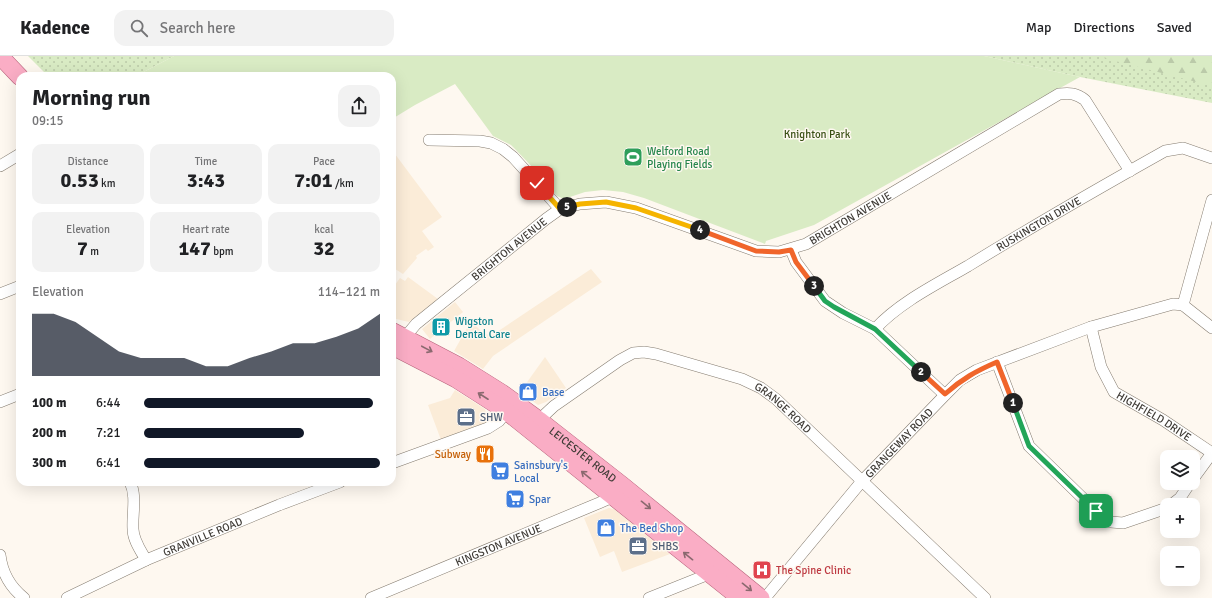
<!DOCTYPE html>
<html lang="en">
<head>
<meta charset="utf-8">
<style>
  :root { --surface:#fff; --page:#f2f2f2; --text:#202124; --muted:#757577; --line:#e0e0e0; --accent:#111827 }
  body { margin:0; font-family:Signika,sans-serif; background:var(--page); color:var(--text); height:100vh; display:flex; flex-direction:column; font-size:15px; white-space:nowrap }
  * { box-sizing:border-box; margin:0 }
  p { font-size:13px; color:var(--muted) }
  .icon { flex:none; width:22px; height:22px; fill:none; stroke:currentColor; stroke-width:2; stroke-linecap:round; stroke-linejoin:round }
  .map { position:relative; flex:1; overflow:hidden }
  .panel { position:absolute; left:16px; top:16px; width:380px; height:414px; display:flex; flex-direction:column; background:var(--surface); border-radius:12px; box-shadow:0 4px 16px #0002 }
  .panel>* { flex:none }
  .controls { position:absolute; left:1160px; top:394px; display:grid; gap:8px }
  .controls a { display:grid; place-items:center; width:40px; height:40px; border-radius:8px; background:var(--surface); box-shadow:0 4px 16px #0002; font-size:20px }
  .pin { position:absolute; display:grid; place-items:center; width:34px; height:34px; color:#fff; margin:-17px; border-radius:8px; box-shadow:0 2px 6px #0006 }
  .km { position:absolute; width:20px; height:20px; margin:-10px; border-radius:50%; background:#222; color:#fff; font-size:11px; line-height:20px; text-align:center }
  .round { display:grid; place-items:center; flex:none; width:42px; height:42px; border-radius:12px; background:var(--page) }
  .headline { display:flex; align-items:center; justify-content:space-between; height:68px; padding:0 16px }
  h1 { font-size:22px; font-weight:700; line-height:30px }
  .figures { display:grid; grid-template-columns:repeat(3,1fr); gap:6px; height:68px; padding:4px 16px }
  .figures div { display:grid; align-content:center; border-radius:10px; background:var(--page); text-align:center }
  .figures b { font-size:20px; font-weight:700 }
  .figures small { font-size:11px; font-weight:400 }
  .figures p { font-size:11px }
  .chart { height:112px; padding:8px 16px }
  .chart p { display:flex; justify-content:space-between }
  .chart svg { width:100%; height:72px; margin-top:4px; fill:var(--accent); opacity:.7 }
  ul { padding:0 16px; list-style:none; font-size:13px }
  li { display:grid; grid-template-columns:64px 48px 1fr; align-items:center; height:30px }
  li i { height:10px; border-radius:5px; background:var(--accent) }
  header { display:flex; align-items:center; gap:24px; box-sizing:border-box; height:56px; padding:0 20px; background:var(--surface); border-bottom:1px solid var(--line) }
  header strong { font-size:19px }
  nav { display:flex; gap:22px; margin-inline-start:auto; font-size:14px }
  .search { width:280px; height:36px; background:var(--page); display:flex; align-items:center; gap:10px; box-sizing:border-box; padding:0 14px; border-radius:12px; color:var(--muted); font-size:15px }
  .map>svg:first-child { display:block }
  .built { fill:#fbecd8 }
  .grass { fill:url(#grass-dots) }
  .forest { fill:url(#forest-firs) }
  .park { fill:#d9ebc4 }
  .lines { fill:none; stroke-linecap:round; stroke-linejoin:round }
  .minor-casing { stroke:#857c70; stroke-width:12 }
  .primary-casing { stroke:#b6627a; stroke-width:18 }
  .minor { stroke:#fff; stroke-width:11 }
  .primary { stroke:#faadc5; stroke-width:17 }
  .oneway { stroke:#8a696f }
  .split-1-casing { stroke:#fff; stroke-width:8 }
  .split-2-casing { stroke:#fff; stroke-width:8 }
  .split-3-casing { stroke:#fff; stroke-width:8 }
  .split-4-casing { stroke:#fff; stroke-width:8 }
  .split-5-casing { stroke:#fff; stroke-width:8 }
  .split-6-casing { stroke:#fff; stroke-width:8 }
  .split-1 { stroke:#22a559; stroke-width:5 }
  .split-2 { stroke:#f0652b; stroke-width:5 }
  .split-3 { stroke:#22a559; stroke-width:5 }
  .split-4 { stroke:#f0652b; stroke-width:5 }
  .split-5 { stroke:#f5b400; stroke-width:5 }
  .split-6 { stroke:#f5b400; stroke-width:5 }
  .labels { text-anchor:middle; stroke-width:3; stroke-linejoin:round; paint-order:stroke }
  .park-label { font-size:11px; fill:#394f14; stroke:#fef8f0 }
  .leisure-label { font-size:11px; fill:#27864d; stroke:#fef8f0; text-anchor:start }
  .street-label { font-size:11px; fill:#3f3b36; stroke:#fef8f0 }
  .culture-label { font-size:11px; fill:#0d838f; stroke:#fef8f0; text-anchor:start }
  .shop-label { font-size:11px; fill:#366cbe; stroke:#fef8f0; text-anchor:start }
  .service-label { font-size:11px; fill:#4e5e75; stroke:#fef8f0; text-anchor:start }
  .food-label { font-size:11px; fill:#c56008; stroke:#fef8f0; text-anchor:end }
  .health-label { font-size:11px; fill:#be3a42; stroke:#fef8f0; text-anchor:start }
</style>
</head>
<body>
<header>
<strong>Kadence</strong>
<div class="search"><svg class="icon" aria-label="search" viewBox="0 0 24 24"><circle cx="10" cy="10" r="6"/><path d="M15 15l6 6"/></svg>Search here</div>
<nav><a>Map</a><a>Directions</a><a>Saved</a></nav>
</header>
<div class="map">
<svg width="1212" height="542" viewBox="0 0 1212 542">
  <defs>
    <pattern id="grass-dots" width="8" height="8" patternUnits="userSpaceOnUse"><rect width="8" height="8" fill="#d9ebc4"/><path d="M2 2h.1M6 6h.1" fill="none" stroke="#bbcaa9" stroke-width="1.8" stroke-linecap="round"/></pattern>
    <pattern id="forest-firs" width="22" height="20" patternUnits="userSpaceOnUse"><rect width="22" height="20" fill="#d9ebc4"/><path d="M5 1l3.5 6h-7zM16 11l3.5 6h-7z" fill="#bbcaa9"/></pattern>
  </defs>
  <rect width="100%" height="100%" fill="#fef8f0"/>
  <path class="built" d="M392 94 442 161 422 175 434 191 428 195 426 193 416 200 417 202 403 218 392 211Z
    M591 213 602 226 493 300 483 313 454 295 471 265 482 276 491 280Z
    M408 221 438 243 409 266 392 262V233L400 222 405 225Z
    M455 246 463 256 430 283 422 273Z
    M545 301 566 332 546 346 538 349 520 336Z
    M455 334 485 353 488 367 441 384 428 349 450 342Z
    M609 452 614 453 670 498 622 516 614 495 600 501 584 462Z"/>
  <path class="grass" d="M28 0H174L136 20H48Z
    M984 0H1212V47L1080 21Z"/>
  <path class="forest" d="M1096 0H1212V30Z"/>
  <path class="park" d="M174 0H984L1080 21 814 169 766 185 765 188 644 142 623 136 603 134 585 136 564 143 557 140 539 118 515 93 511 89 493 80 455 28 415 49 392 63V20H136Z"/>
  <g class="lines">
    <defs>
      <g id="minor">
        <path d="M429 84 480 85 491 87 503 93 513 101 560 153"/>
        <path d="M0 110 20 98"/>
        <path d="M791 194 796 206 825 245 843 257 875 273 945 339"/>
        <path d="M0 238 20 230"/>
        <path d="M1183 249 1212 144"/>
        <path d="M1183 249 1212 272"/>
        <path id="s1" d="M1091 271 1101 311 1114 336 1163 364 1212 397"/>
        <path id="s2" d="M875 273C900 246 937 228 968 210 1033 170 1099 132 1165 95L1183 92 1212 102"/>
        <path id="s3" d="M401 286 416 268 546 163 560 153 580 148 606 146 636 152 756 195 779 196 806 188 1059 38C1070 37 1076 37 1085 44L1130 115"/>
        <path d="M997 306 1029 390 1096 455 1111 466 1123 467 1167 452"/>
        <path d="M0 346 20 338"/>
        <path id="s4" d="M539 364 554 350 620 304 633 297 644 296 656 298 742 323 761 332 776 343 985 542"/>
        <path d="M392 407 488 372 499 365 510 351"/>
        <path d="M1193 423 1212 397"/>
        <path d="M130 426C137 440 132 458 133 473 133 484 141 495 146 504"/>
        <path d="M1171 449 1180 442 1190 427"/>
        <path d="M0 499C2 516 10 531 24 542"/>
        <path id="s5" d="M67 542 146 504 279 449 340 426"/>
        <path id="s6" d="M371 542 599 447 608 443 616 435"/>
        <path d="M649 542 704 520 711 513"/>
        <path id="s7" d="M765 542 862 425 945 339 960 324 977 314 1091 271 1173 248 1183 249"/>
      </g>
      <g id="primary">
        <path d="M0 0 20 21"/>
        <path id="s8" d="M392 275 459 310 502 337 539 364 622 429 761 542"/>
        <path d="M392 290 456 323 506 355 740 542"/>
      </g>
    </defs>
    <use href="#minor" class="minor-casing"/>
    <use href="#primary" class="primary-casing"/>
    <use href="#minor" class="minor"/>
    <use href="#primary" class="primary"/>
  </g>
  <defs><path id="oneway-shaft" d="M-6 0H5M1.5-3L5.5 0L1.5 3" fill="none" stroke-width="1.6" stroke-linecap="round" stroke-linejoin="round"/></defs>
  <g class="oneway">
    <use href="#oneway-shaft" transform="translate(427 293) rotate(28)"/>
    <use href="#oneway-shaft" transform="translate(483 340) rotate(-147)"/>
    <use href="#oneway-shaft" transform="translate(586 419) rotate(-141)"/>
    <use href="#oneway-shaft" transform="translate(646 449) rotate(39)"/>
    <use href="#oneway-shaft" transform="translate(688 500) rotate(-141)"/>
    <use href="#oneway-shaft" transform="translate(747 531) rotate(39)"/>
  </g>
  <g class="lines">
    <defs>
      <path id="split-1" d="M1013 347 1029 390 1096 455"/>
      <path id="split-2" d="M921 316 945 338C962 323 976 315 997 306L1013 347"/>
      <path id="split-3" d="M814 230 825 245 834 251 875 273 921 316"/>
      <path id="split-4" d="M700 174 756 195 779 196 791 194 796 206 814 230"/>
      <path id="split-5" d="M567 151 580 148 606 146 636 152 700 174"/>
      <path id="split-6" d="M537 127 560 153 567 151"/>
    </defs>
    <use href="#split-1" class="split-1-casing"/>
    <use href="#split-2" class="split-2-casing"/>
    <use href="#split-3" class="split-3-casing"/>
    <use href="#split-4" class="split-4-casing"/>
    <use href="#split-5" class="split-5-casing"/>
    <use href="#split-6" class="split-6-casing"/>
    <use href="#split-1" class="split-1"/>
    <use href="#split-2" class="split-2"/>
    <use href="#split-3" class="split-3"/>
    <use href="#split-4" class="split-4"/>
    <use href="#split-5" class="split-5"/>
    <use href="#split-6" class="split-6"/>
  </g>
  <defs>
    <symbol id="stadium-square" viewBox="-11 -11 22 22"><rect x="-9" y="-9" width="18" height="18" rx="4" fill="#2e9e5b" stroke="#fef8f0"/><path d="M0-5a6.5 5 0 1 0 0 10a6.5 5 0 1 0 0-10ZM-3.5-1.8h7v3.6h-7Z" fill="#fff"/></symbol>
    <symbol id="building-square" viewBox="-11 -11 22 22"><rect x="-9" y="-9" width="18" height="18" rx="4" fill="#0f9aa8" stroke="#fef8f0"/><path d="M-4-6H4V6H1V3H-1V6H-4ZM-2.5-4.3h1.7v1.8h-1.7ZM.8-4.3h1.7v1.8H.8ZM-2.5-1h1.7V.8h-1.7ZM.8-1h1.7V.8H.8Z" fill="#fff"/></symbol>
    <symbol id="shop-square" viewBox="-11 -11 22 22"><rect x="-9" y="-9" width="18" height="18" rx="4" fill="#3f7fe0" stroke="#fef8f0"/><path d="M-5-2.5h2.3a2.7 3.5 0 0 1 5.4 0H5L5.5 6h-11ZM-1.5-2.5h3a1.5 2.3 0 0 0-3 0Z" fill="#fff"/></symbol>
    <symbol id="office-square" viewBox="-11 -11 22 22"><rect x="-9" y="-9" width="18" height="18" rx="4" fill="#5c6f8a" stroke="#fef8f0"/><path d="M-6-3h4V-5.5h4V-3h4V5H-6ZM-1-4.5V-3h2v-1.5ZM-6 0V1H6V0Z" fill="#fff"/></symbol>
    <symbol id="restaurant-square" viewBox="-11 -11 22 22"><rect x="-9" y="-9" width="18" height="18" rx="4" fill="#e8710a" stroke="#fef8f0"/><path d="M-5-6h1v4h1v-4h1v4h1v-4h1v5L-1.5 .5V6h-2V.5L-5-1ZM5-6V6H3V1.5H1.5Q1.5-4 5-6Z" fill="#fff"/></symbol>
    <symbol id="supermarket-square" viewBox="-11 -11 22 22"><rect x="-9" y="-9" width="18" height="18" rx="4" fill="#3f7fe0" stroke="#fef8f0"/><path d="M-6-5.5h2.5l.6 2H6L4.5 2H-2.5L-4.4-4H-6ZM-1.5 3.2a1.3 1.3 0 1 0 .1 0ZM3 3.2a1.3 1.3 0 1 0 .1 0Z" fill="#fff"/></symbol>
    <symbol id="hospital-square" viewBox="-11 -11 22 22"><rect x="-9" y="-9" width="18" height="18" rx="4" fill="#e0444e" stroke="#fef8f0"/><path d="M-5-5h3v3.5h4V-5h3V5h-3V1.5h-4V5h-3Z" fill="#fff"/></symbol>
  </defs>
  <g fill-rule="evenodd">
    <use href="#stadium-square" x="622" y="90" width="22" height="22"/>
    <use href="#building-square" x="430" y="260" width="22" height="22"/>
    <use href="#shop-square" x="517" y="325" width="22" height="22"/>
    <use href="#office-square" x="455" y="350" width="22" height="22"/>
    <use href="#restaurant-square" x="474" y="387" width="22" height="22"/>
    <use href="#supermarket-square" x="489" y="404" width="22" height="22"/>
    <use href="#supermarket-square" x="504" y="432" width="22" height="22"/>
    <use href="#shop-square" x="595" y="461" width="22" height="22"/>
    <use href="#office-square" x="627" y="479" width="22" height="22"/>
    <use href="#hospital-square" x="751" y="503" width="22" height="22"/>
  </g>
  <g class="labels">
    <g class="park-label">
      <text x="817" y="82">Knighton Park</text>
    </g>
    <g class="leisure-label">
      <text x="647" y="99">Welford Road<tspan x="647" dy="13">Playing Fields</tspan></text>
    </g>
    <g class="street-label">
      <text dy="4" stroke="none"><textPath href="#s3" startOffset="515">BRIGHTON AVENUE</textPath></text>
      <text dy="4" stroke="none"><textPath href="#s2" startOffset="195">RUSKINGTON DRIVE</textPath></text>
      <text dy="4" stroke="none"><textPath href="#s3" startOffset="143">BRIGHTON AVENUE</textPath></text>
      <text dy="4" stroke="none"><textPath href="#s4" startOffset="279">GRANGE ROAD</textPath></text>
      <text dy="4" stroke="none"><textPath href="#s1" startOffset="116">HIGHFIELD DRIVE</textPath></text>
      <text dy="4" stroke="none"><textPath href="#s7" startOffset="205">GRANGEWAY ROAD</textPath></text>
      <text dy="4" stroke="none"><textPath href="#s8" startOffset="228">LEICESTER ROAD</textPath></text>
      <text dy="4" stroke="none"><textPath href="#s5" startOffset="149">GRANVILLE ROAD</textPath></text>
      <text dy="4" stroke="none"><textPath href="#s6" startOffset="138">KINGSTON AVENUE</textPath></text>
    </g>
    <g class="culture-label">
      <text x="455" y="269">Wigston<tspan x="455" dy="13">Dental Care</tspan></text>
    </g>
    <g class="shop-label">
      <text x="542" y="340">Base</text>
      <text x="514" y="413">Sainsbury's<tspan x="514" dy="13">Local</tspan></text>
      <text x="529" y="447">Spar</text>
      <text x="620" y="476">The Bed Shop</text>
    </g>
    <g class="service-label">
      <text x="480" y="365">SHW</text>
      <text x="652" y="494">SHBS</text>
    </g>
    <g class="food-label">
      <text x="471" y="402">Subway</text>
    </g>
    <g class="health-label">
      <text x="776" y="518">The Spine Clinic</text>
    </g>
  </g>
</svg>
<div class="controls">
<a><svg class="icon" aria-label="layers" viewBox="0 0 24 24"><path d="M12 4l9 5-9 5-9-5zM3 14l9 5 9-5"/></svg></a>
<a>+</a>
<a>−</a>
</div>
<div class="pin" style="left:1096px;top:455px;background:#1e9e55"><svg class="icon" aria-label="arrive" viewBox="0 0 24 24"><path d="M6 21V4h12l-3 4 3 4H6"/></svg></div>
<div class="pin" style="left:537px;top:127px;background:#d93025"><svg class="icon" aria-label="check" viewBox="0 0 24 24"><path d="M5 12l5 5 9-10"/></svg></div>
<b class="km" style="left:1013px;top:347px">1</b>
<b class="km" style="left:921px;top:316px">2</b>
<b class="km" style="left:814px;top:230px">3</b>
<b class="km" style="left:700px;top:174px">4</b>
<b class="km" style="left:567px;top:151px">5</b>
<section class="panel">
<div class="headline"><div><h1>Morning run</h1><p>09:15</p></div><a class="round"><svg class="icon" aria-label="share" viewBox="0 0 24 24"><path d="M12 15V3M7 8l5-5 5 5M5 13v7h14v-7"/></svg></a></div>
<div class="figures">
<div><p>Distance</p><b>0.53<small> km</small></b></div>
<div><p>Time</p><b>3:43</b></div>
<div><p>Pace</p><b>7:01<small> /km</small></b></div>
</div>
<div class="figures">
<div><p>Elevation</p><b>7<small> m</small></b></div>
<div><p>Heart rate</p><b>147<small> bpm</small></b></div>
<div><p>kcal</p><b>32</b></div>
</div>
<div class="chart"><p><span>Elevation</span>114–121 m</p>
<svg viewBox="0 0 160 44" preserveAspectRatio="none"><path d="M0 44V6L10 6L20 11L30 20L40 29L50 33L60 33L70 33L80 38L90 38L100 33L110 29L120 24L130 24L140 20L150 15L160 6V44z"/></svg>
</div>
<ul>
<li><b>100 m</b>6:44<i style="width:97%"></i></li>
<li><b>200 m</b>7:21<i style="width:68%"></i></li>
<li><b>300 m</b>6:41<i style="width:100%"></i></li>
</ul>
</section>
</div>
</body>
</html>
